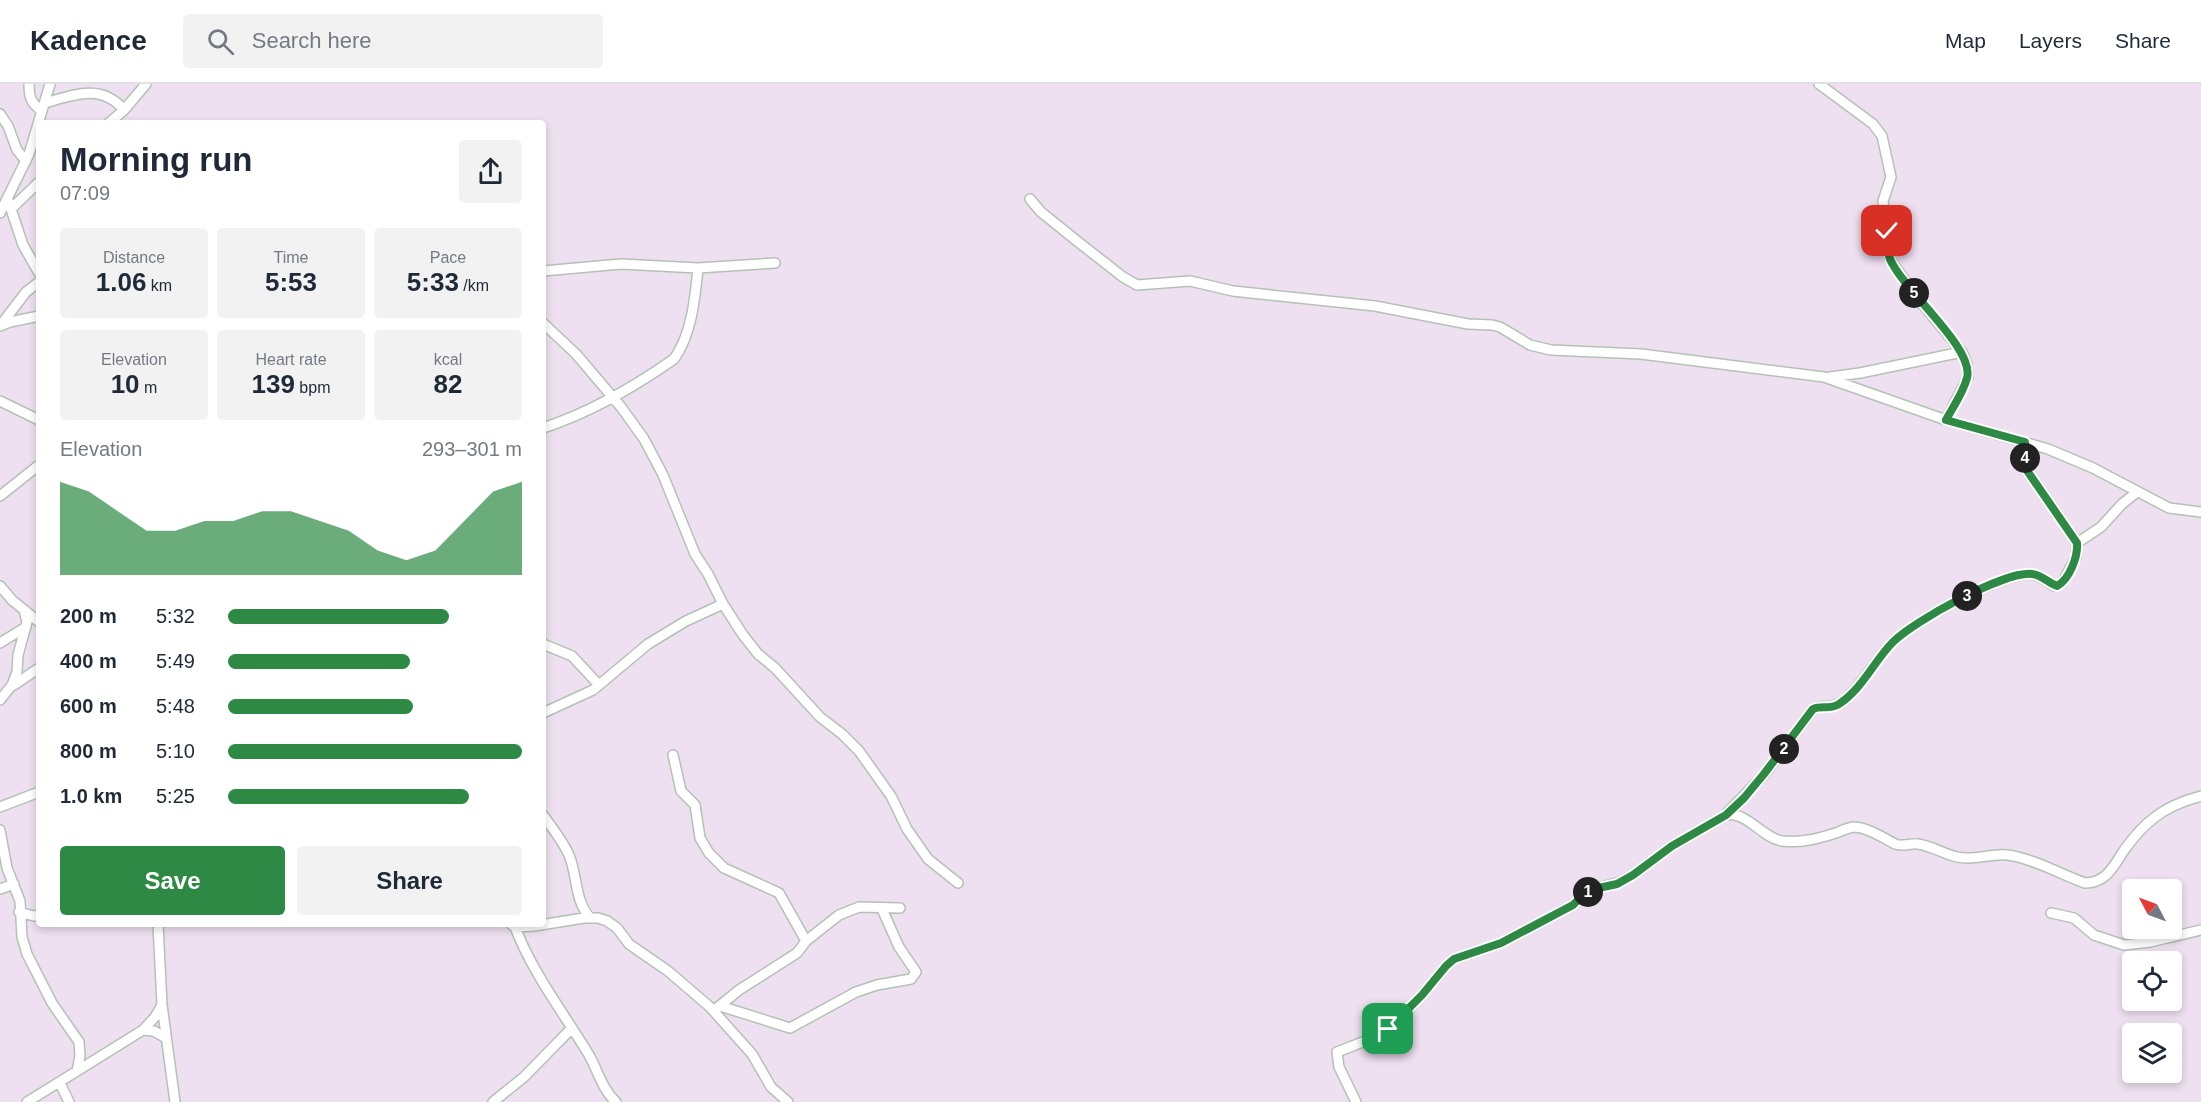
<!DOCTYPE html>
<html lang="en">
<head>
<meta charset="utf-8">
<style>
  :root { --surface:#fff; --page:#f2f2f3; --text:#1f2937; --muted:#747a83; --line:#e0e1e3; --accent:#2d8944 }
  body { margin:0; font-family:Arial,sans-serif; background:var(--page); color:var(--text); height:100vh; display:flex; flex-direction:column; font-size:22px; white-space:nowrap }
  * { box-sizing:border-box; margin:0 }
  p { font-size:20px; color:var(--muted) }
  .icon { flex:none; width:33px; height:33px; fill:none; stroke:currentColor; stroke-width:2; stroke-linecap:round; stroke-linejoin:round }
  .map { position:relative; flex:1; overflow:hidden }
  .drawer { position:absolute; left:36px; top:36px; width:510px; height:807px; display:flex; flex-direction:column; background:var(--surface); border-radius:6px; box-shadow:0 3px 9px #0003 }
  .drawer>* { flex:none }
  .needle { width:39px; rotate:311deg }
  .fabs { position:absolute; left:2122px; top:795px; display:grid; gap:12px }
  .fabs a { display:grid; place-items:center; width:60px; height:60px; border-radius:6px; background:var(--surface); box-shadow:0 3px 9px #0003; font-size:30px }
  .pin { position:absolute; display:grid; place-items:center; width:51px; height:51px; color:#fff; margin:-26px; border-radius:12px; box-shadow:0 3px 9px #0006 }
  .km { position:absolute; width:30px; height:30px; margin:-15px; border-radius:50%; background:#222; color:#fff; font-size:16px; line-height:30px; text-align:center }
  .round { display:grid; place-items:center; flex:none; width:63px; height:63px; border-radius:6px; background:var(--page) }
  .head { display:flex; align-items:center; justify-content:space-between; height:102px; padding:0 24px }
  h1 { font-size:33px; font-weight:700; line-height:45px }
  .figures { display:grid; grid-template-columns:repeat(3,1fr); gap:9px; height:102px; padding:6px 24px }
  .figures div { display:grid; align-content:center; border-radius:6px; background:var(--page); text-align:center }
  .figures b { font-size:26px; font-weight:700 }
  .figures small { font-size:16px; font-weight:400 }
  .figures p { font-size:16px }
  .chart { height:168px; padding:12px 24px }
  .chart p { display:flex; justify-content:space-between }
  .chart svg { width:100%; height:108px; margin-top:6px; fill:var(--accent); opacity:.7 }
  .action { display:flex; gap:12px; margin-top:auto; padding:12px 24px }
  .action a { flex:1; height:69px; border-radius:6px; background:var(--accent); color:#fff; font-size:24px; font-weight:700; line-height:69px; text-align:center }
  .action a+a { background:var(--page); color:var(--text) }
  ul { padding:0 24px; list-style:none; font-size:20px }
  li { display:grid; grid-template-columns:96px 72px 1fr; align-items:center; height:45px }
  li i { height:15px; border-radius:8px; background:var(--accent) }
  header { display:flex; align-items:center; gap:36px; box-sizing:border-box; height:84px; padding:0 30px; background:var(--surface); border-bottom:2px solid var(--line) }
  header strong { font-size:28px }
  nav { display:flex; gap:33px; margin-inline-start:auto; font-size:21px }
  .search { width:420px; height:54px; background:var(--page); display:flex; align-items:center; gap:15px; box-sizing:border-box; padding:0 21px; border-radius:6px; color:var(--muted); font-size:22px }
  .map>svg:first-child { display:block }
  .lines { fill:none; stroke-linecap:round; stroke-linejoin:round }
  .street-casing { stroke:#b3c2b4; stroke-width:12 }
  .street { stroke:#fff; stroke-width:9 }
  .route-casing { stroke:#fff; stroke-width:12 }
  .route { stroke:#2d8944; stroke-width:8 }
</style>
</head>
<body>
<header>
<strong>Kadence</strong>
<div class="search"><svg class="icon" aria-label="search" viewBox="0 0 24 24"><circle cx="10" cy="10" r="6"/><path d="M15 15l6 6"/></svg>Search here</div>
<nav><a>Map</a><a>Layers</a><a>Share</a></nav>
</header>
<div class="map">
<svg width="2201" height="1018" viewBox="0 0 2201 1018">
  <rect width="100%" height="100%" fill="#eee0f0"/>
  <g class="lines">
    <defs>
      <path id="street" d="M29 0C29 14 31 19 42 27
        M1819 0 1873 40 1882 52 1891 93 1883 117 1888 168 1891 177 1919 216 1962 268 1967 280 1968 293 1946 336
        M45 19C76 10 102 0 124 26
        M0 30 8 42 17 66 26 77
        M109 39 124 26 146 0
        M1030 115 1041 128 1077 157 1123 193 1137 201 1190 197 1233 207 1375 222 1468 240 1492 241 1500 243 1530 261 1551 266 1641 270 1824 293 1946 336 2048 365 2093 384 2169 424 2201 428
        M8 116 23 161 39 189
        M11 125 39 98
        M0 129 29 70 50 0
        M543 187 621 180 698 184 775 179
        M543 239 576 270 621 323 644 355 663 391 695 470 708 490 723 520 743 551 758 570 775 584 820 633 842 650 859 667 891 712 907 745 928 775 958 799
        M0 242 26 208 39 198
        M0 242 10 238 39 232
        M1830 293 1860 289 1962 268
        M0 317 39 336
        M543 344C589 329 634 303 674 275 692 250 695 214 698 184
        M0 412 39 381
        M2077 459 2101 443 2122 420 2137 408
        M0 502 12 516 39 538
        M0 559 26 543
        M543 560 572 572 599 601
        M14 601 39 584
        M0 616 12 601 17 588 18 571 27 538 24 526
        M543 629 593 606 648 560 686 537 723 520
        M673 671 681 707 695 721 700 754 709 769 724 784 779 809 806 857
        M0 723 39 708
        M1726 730 1764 691 1813 625C1823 620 1832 626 1843 617 1865 599 1875 575 1894 557 1917 536 1998 491 2029 490 2039 490 2046 497 2054 502L2062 499 2076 473 2077 459 2028 388 2025 358
        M543 731C552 744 563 757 569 771 578 793 574 815 590 834
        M0 746 7 784 20 817 22 853 27 870 52 919 79 958 80 972 77 987
        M0 805 14 800
        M19 828 34 832 39 831
        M2051 829 2074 834 2094 851 2124 861 2150 858 2201 846
        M158 840 162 921 175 1018
        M512 841 515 843C533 890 563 928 589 971 598 987 602 1005 616 1018
        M515 843 534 842 584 834H598L607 837 617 844 629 860 668 887 710 923 752 970 771 1003 788 1018
        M720 922 790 944 856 908 877 901 911 895 916 888 899 863 882 825
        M717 924 739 906 797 869 806 857 839 831 859 823 900 824
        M143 946 154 947 166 954
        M60 999 69 1018
        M27 1018 143 946 155 933 162 921
        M493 1018 524 993 572 944
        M1356 1018 1339 983 1337 968 1373 954 1388 945 1422 911 1446 882 1454 875 1501 859 1573 821 1583 811 1594 805 1617 799 1633 791 1672 762 1726 731C1747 727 1762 754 1782 757 1802 759 1817 755 1836 749 1841 747 1848 744 1853 743 1867 743 1884 754 1895 760 1901 763 1911 759 1918 760 1932 762 1944 770 1957 773 1974 777 1991 769 2007 771 2029 773 2063 791 2085 799 2107 799 2114 781 2125 765 2133 754 2143 742 2154 734 2166 724 2186 716 2201 712"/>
    </defs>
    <use href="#street" class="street-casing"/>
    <use href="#street" class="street"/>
  </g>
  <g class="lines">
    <defs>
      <path id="route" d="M1388 945 1422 911 1446 882 1454 875 1501 859 1573 821 1583 811 1594 805 1617 800 1633 791 1672 762 1726 731 1744 714 1764 690 1813 625C1821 621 1830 626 1839 620 1863 604 1874 577 1893 558 1914 537 2004 487 2032 490 2042 491 2048 499 2057 502 2070 495 2078 472 2077 459L2028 388 2025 358 1946 336C1953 323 1963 309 1967 294 1975 264 1903 206 1890 175 1887 166 1887 156 1887 147"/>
    </defs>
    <use href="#route" class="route-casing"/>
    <use href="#route" class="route"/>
  </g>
</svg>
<div class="fabs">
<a><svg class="needle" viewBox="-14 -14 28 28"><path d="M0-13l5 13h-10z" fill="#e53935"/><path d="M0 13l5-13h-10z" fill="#747a83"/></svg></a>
<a><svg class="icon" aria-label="locate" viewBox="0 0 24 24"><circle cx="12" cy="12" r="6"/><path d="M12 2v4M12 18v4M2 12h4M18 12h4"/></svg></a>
<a><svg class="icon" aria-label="layers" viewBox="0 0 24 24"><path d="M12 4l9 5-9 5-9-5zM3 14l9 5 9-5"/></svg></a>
</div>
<div class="pin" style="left:1388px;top:945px;background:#1e9e55"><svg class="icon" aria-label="arrive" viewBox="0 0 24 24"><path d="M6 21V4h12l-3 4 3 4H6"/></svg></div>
<div class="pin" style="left:1887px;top:147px;background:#d93025"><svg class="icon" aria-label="check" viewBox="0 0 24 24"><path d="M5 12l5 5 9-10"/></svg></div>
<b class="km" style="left:1588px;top:808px">1</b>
<b class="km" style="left:1784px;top:665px">2</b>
<b class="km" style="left:1967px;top:512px">3</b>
<b class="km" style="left:2025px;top:374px">4</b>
<b class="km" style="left:1914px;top:209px">5</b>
<section class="drawer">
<div class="head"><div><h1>Morning run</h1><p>07:09</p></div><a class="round"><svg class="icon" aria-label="share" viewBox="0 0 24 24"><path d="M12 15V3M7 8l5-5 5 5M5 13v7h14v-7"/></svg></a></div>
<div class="figures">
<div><p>Distance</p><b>1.06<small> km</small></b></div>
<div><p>Time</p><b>5:53</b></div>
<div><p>Pace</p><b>5:33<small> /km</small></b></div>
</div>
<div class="figures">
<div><p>Elevation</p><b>10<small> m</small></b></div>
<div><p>Heart rate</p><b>139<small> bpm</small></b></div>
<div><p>kcal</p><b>82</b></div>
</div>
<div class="chart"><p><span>Elevation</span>293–301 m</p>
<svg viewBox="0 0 160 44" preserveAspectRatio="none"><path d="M0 44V6L10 10L20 18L30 26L40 26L50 22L60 22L70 18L80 18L90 22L100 26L110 34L120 38L130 34L140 22L150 10L160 6V44z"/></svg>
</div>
<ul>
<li><b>200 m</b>5:32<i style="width:75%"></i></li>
<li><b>400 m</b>5:49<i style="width:62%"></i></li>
<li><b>600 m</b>5:48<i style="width:63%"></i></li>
<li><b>800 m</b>5:10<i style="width:100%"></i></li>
<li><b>1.0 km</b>5:25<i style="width:82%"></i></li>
</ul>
<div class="action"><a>Save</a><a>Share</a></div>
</section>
</div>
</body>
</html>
